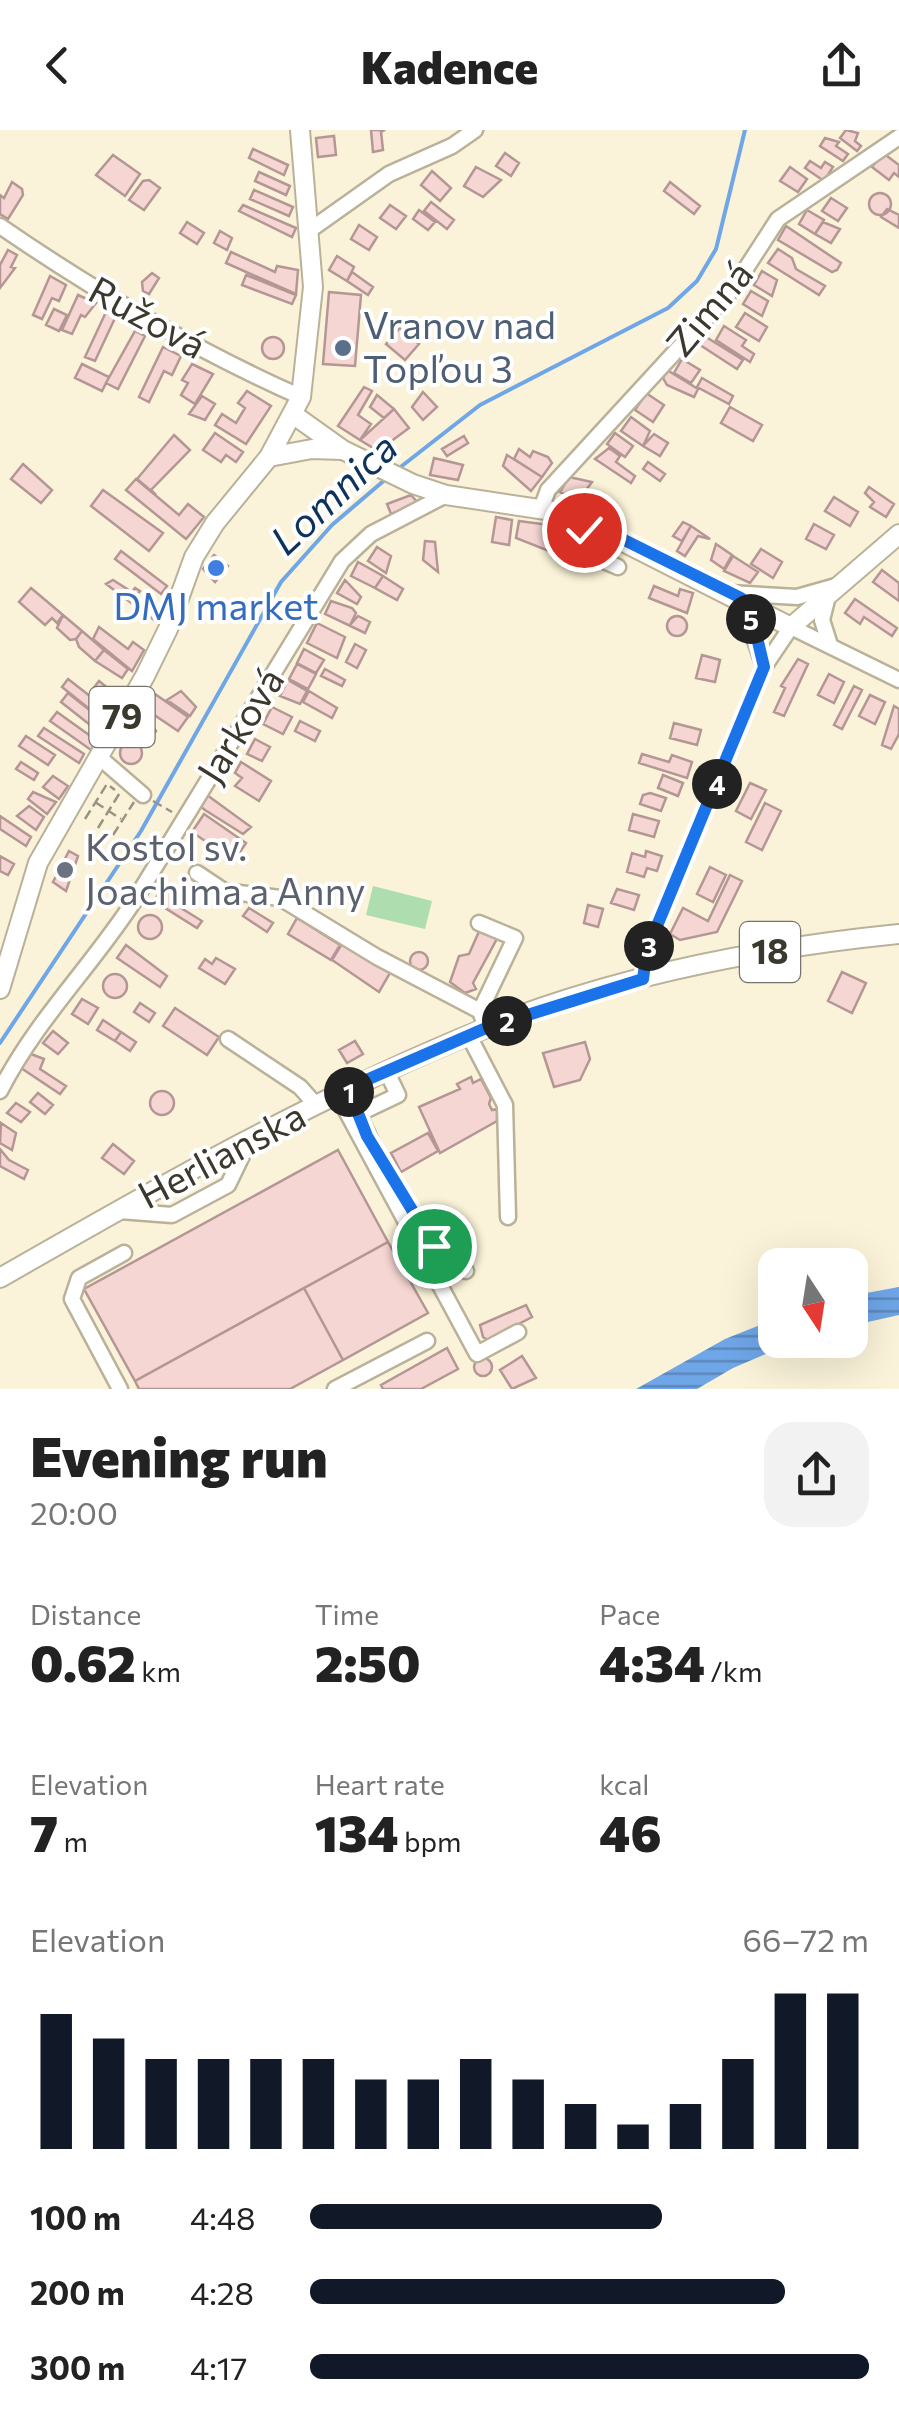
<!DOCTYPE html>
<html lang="en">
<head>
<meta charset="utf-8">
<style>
  :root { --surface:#fff; --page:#f2f2f2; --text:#222; --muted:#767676; --accent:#111827 }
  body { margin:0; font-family:Commissioner,sans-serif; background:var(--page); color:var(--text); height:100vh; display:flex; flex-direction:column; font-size:38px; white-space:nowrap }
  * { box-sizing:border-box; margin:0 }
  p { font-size:32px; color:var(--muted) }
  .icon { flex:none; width:55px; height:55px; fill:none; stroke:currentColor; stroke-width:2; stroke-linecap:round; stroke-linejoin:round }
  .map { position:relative; height:1259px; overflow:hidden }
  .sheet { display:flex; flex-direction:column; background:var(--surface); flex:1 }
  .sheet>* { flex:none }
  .needle { width:65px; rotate:168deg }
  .tools { position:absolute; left:758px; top:1118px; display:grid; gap:20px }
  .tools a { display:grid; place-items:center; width:110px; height:110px; border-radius:20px; background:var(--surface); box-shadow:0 10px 40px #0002; font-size:50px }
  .pin { position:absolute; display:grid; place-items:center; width:85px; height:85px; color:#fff; margin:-42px; border:5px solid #fff; border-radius:50%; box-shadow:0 2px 10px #0007 }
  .km { position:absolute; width:50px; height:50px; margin:-25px; border-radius:50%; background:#222; color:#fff; font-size:28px; line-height:50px; text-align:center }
  .round { display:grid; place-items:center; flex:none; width:105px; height:105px; border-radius:30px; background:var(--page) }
  .head { display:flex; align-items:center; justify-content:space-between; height:170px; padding:0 30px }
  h1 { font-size:55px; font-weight:800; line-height:75px }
  .stats { display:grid; grid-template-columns:repeat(3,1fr); gap:15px; height:170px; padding:10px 30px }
  .stats div { display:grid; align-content:center }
  .stats b { font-size:50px; font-weight:800 }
  .stats small { font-size:28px; font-weight:400 }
  .stats p { font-size:28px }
  .chart { height:280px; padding:20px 30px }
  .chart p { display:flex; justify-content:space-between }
  .chart svg { width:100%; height:180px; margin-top:10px; stroke:var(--accent); stroke-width:6 }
  ul { padding:0 30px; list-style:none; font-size:32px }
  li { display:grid; grid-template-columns:160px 120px 1fr; align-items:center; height:75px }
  li i { height:25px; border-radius:12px; background:var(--accent) }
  header { display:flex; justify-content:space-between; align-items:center; height:130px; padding:0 30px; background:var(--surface); font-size:45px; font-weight:800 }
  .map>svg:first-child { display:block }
  .pitch { fill:#aeddb0 }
  .water { fill:url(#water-rules) }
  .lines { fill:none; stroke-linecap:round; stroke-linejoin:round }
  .stream { stroke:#6fa6e8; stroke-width:4 }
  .building { fill:#f5d6d3; stroke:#b49794; stroke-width:2.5 }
  .minor-casing { stroke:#b9b299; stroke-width:19 }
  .major-casing { stroke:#b9b299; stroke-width:22 }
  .path { stroke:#999482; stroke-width:2.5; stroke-dasharray:10 5; stroke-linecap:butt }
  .minor { stroke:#fff; stroke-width:14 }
  .major { stroke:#fff; stroke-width:18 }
  .route-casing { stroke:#fff; stroke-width:20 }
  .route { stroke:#1a73e8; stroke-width:12 }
  .service-dot { fill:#5c6f8a; stroke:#fff; stroke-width:4 }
  .shop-dot { fill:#3f7fe0; stroke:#fff; stroke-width:4 }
  .worship-dot { fill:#6b7280; stroke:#fff; stroke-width:4 }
  .labels { text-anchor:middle; stroke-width:8; stroke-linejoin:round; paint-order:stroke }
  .shield { fill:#fff; stroke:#76746d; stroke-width:2.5 }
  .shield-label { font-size:35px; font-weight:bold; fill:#3b382e }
  .street-label { font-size:38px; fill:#3b382e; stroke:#fff }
  .service-label { font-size:38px; fill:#4e5e75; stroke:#fff; text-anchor:start }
  .shop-label { font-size:38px; fill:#366cbe; stroke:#fff }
  .worship-label { font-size:38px; fill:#5b616d; stroke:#fff; text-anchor:start }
  .water-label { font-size:40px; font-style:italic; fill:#0d335d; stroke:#fff }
</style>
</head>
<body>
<header><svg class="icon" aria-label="back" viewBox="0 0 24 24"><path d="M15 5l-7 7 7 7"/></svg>Kadence<svg class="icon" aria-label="share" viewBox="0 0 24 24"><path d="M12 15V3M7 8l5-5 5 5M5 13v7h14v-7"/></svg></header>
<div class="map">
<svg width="899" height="1259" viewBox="0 0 899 1259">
  <defs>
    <pattern id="water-rules" width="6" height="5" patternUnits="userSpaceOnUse" patternTransform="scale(2.5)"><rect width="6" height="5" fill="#6fa6e8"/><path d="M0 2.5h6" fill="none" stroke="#5c88bc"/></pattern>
  </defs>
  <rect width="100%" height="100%" fill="#faf3d9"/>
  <path class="pitch" d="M373 756 432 771 425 799 366 785Z"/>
  <path class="water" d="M899 1157V1185L850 1196V1166Z
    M775 1189V1210H798L733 1238 697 1259H636L725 1209Z"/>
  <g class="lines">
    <path class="stream" d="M398 339 480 275 668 178 697 151 716 119 745 0
      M0 913 141 701 281 452 332 395 387 348"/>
  </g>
  <path class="building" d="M371 0H385L381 2 383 20 373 22Z
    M846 0 858 3 855 11 861 16 857 21 840 8Z
    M334 6 336 25 318 27 316 8Z
    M825 8 839 12 836 16 848 24 843 31 820 16Z
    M253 19 288 35 284 45 249 28Z
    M505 23 519 33 511 46 496 36Z
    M883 23 899 35V47L894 43 889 50 872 37Z
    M113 25 140 44 125 66 96 45Z
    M810 31 821 38 825 32 833 37 824 51 805 38Z
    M476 37 501 50 483 67 464 56Z
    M790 37 807 49 798 62 780 51Z
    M432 41 451 58 440 71 421 55Z
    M259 42 290 56 286 65 255 51Z
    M149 50 160 58 144 80 129 70 143 51Z
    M12 52 22 59 23 65 8 89 0 84V65L4 68Z
    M670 52 700 76 694 84 664 61Z
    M254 60 293 77 289 86 250 69Z
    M869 74a11 11 0 1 1 22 0a11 11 0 1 1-22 0Z
    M831 68 847 78 838 91 822 81Z
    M431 72 454 90 447 99 424 81Z
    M243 75 296 98 292 107 239 81Z
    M390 75 406 86 396 99 380 88Z
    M887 79 899 85V98L881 87Z
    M419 80 435 92 428 100 413 89Z
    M807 80 824 90 815 104 799 94Z
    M187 92 204 103 197 114 180 103Z
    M823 92 840 99 831 113 815 104Z
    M359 95 377 107 369 120 351 109Z
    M786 96 841 133 837 140 832 142 778 110Z
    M220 101 232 108 227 120 214 113Z
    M778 119 792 128 796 139 825 156 819 165 768 133Z
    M8 120 17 125 11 137 15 138 0 158V135Z
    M231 122 275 142 277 136 298 140 296 164 226 133Z
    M337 126 354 137 347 151 329 140Z
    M762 141 777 150 772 166 754 155Z
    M352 142 373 157 368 165 347 151Z
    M152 143 159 148 149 164 143 161 142 152Z
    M246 145 296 165 292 174 242 155Z
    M50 146 66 155 59 171 52 168 42 189 33 185Z
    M751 161 768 171 762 186 743 174Z
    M329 162 361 165 355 236 323 234Z
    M78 165 96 173 85 187 81 185 72 204 62 200Z
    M54 179 67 185 59 201 46 195Z
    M106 182 116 186 95 231 85 227Z
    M745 183 767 197 759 211 736 197Z
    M724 196 746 210 742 216 754 224 750 232 716 210Z
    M400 198 419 214 405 230 386 214Z
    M135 201 145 206 118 259 106 253Z
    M706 207 743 230 737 239 700 215Z
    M262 218a11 11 0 1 1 22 0a11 11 0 1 1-22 0Z
    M163 217 181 226 172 245 164 241 149 272 139 267Z
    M682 229 700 240 691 253 674 243Z
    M82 234 109 247 102 261 75 248Z
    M192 234 213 244 195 274 181 265 188 253 182 250Z
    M667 240 698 259 694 267 667 255 663 248Z
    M702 248 733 266 729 274 697 257Z
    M364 257 372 261 358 285 371 294 360 310 338 296Z
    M247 261 271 276 246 314 215 295 222 284 236 293 245 278 238 273Z
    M423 262 437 277 423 290 412 277Z
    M646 263 664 275 653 292 635 280Z
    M377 265 394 279 384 288 370 277Z
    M202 266 215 274 205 290 189 284Z
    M730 277 762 295 753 311 721 293Z
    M394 279 409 298 378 321 360 310Z
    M631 287 650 301 643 316 621 301Z
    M215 303 243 322 236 332 226 325 221 332 203 320Z
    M615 303 633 316 625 327 607 314Z
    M654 304 668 313 660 326 643 316Z
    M174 305 190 320 151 360 156 365 137 349Z
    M464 306 468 313 447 326 442 319Z
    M609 318 620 326 616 332 635 346 631 353 595 329Z
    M519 319 530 327 533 321 548 327 552 333 542 347 514 329Z
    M507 325 542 347 531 361 503 336Z
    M434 328 463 335 458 350 430 345Z
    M648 332 665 344 660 351 643 339Z
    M23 334 52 360 41 373 11 349Z
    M569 347 592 352 578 371 560 362Z
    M136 349 179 385 188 374 204 387 186 409 126 360Z
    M869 357 894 374 886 387 870 377 874 372 865 363Z
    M103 360 163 403 149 421 91 376Z
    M411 365 419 374 391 384 387 374Z
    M834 367 858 382 850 396 825 381Z
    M496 387 512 390 509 415 492 412Z
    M519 391 557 396 554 423 516 408Z
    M683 392 691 396 682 411 673 406Z
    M814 394 834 405 826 419 806 409Z
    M691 396 710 409 698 406 685 426 677 421Z
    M425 411 435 412 438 442 423 430Z
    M716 414 732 425 724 439 711 430Z
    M377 417 391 426 386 443 368 431Z
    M761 419 782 432 773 448 751 434Z
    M121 421 167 456 161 464 115 429Z
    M214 425 228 436 215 452 203 439Z
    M733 426 758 442 750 453 724 441Z
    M358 432 383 446 375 458 351 446Z
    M882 440 899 453V471L873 452Z
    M383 446 403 459 397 470 375 458Z
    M113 450 132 462 135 458 140 461 136 466 159 482 154 490 106 454Z
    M345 450 361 467 357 474 337 463Z
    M654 456 678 466 680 459 693 463 687 483 649 468Z
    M31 458 63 485 57 493 52 488 45 495 19 472Z
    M855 469 897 498 892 506 864 487 860 494 845 483Z
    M331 471 352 478 356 483 350 495 358 486 370 492 365 503 325 484Z
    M63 485 82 501 76 509 70 510 57 498Z
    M667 496a10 10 0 1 1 20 0a10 10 0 1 1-20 0Z
    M317 493 345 507 337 528 307 513Z
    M99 497 128 519 133 512 144 520 132 541 93 509Z
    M82 501 104 520 95 531 79 517 76 509Z
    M355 514 366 520 357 538 346 532Z
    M304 519 324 530 316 543 297 533Z
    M104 520 128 539 122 548 95 531Z
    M702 525 720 530 715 552 696 548Z
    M798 529 808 534 784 586 774 582 785 558 781 556Z
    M297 534 316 544 308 559 289 549Z
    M325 539 345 550 342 556 321 546Z
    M829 544 844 552 834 573 818 565Z
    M68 549 108 580 102 589 62 557Z
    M288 550 307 561 300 574 280 566Z
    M99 551 115 564 109 572 92 560Z
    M854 556 862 560 842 599 834 595Z
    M181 561 196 577 190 586 167 570Z
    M309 561 337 578 332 588 303 572Z
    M68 563 102 590 94 598 61 572Z
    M155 564 188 587 178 601 147 580Z
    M870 565 885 572 875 594 859 586Z
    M894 576 899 579V604L891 619 882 615Z
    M272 577 292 587 283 604 263 594Z
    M57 582 96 610 91 620 50 591Z
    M144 585 156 601 150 609 134 597Z
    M300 591 320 601 315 611 295 601Z
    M674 593 701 600 697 615 670 608Z
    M44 598 84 624 79 633 38 606Z
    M26 606 55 625 48 635 19 616Z
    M255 609 270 617 262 631 247 624Z
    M120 623a11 11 0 1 1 22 0a11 11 0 1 1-22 0Z
    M642 624 669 632 672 625 692 632 687 648 639 633Z
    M21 632 38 643 34 650 16 639Z
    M241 632 271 651 259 671 235 656 242 648 235 643Z
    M663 645 683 653 678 666 658 658Z
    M53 646 68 656 59 669 43 657Z
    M750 653 766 660 751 689 736 681Z
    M33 662 56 672 47 684 28 669Z
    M650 663 666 668 661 681 640 674 643 665Z
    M207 665 251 697 243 704 205 680 200 676Z
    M765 673 781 681 762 720 746 712Z
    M29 676 44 687 36 700 17 686Z
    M204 684 246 713 234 731 192 702Z
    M633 684 659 691 654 707 629 700Z
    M0 686 31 707 26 716 0 699Z
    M69 721 78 726 66 761 53 752Z
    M646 721 662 726 657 741 647 738 644 747 627 742 632 723 645 727Z
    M0 726 14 734 8 745 0 741Z
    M710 737 726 745 713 772 697 764Z
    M730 745 742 751 717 802 680 810 670 804 683 778 708 791Z
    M163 756 178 765 173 773 202 791 197 798 154 771Z
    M617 759 639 765 634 780 611 773Z
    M588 775 603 779 598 797 584 793Z
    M249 778 273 793 267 802 243 786Z
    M138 797a12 12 0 1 1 24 0a12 12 0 1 1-24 0Z
    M297 788 340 815 331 830 288 804Z
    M481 797 499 805 473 853 476 859 465 863 450 852 459 826 469 824Z
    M343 812 390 843 379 862 332 830Z
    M126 815 167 846 160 857 117 828Z
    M410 831a9 9 0 1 1 18 0a9 9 0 1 1-18 0Z
    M216 828 235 839 225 854 199 838 205 829 212 834Z
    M842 842 866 853 852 883 828 871Z
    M103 856a12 12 0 1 1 24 0a12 12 0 1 1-24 0Z
    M82 869 98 878 88 894 72 884Z
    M140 873 155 883 149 892 134 882Z
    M175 878 219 907 207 925 163 896Z
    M103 890 121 902 115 911 97 900Z
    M53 901 68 913 58 924 43 913Z
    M121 902 136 912 130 921 115 911Z
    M355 911 363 924 347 933 339 920Z
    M585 912 590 929 580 950 554 957 543 923Z
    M31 924 44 929 40 939 66 956 60 964 21 938Z
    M471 947 473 953 481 949 491 968 489 974 492 980 497 979V991L440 1023 419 977 460 959 457 954Z
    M150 973a12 12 0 1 1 24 0a12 12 0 1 1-24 0Z
    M38 963 53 975 45 984 30 972Z
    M16 973 30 982 21 992 7 983Z
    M1 993 16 1003 12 1020 0 1013Z
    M428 1003 438 1021 401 1042 391 1023Z
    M113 1014 134 1031 124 1044 102 1028Z
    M0 1019 9 1030 28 1040 24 1049 0 1036Z
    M338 1020 388 1112 135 1251 84 1159Z
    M388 1112 428 1183 343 1230 304 1158Z
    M304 1158 343 1230 290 1259H139L135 1251Z
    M526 1175 532 1187 488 1210 483 1207 480 1195Z
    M447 1218 458 1239 421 1259H383L381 1255Z
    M522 1226 536 1248 512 1259 500 1240Z
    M474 1237a9 9 0 1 1 18 0a9 9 0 1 1-18 0Z"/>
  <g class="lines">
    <defs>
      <path id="minor" d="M0 96C96 162 195 220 301 267
        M310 100 389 44 452 16 475 0
        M542 376 548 360 732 160 778 89 899 7
        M587 391 581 421 618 437
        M730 463 797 467 836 456
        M828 466 822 490 830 515
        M742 472 764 537
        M99 627 143 665
        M197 743 224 761 280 768 377 827 480 881 486 898
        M479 793 515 808 480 881
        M643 849 647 820 764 537 791 497 899 550
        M469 906 505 975 508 1087
        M228 909 300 957 316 975
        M348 958C374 1024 410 1097 466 1141
        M0 961C36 890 93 835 136 768L342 431 371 404 446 365
        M337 964 477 1224 518 1202
        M358 984 398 965 387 942
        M120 1081 172 1085 228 1055 249 1011
        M120 1259 72 1169 79 1148 124 1123
        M335 1259 427 1211"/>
      <path id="major" d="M294 285 343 320 413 354 446 365 566 383 791 497 899 404
        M269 327 312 319 342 320
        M0 859 38 733 145 546 168 499 194 427 215 393 269 327 301 267 313 157 300 0
        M0 1148C157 1058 317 966 486 898 616 846 759 818 899 804"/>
    </defs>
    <use href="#minor" class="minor-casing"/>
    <use href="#major" class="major-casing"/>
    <path class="path" d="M153 671 172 682
      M95 672 121 689
      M85 689 107 654 115 660
      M98 698 121 661
      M113 705 134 672"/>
    <use href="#minor" class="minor"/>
    <use href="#major" class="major"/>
  </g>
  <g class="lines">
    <defs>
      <path id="route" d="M434 1116 367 1006 348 958 486 898 643 849 647 820 764 537 755 499 741 468 586 391 584 400"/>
    </defs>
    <use href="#route" class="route-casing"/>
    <use href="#route" class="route"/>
  </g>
  <circle class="service-dot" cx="343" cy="218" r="10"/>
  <circle class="shop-dot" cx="216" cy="438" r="10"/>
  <circle class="worship-dot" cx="65" cy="740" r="10"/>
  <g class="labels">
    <g class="shield">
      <rect x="89.5" y="557" width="65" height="60" rx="8"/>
      <rect x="740" y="792" width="60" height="60" rx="8"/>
    </g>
    <g class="shield-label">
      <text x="122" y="599">79</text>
      <text x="770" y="834">18</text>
    </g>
    <g class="street-label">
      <text transform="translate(710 179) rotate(-50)" y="13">Zimná</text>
      <text transform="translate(147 188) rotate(29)" y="13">Ružová</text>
      <text transform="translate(241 596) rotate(-58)" y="13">Jarková</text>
      <text transform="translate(222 1026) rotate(-28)" y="13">Herlianska</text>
    </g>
    <g class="service-label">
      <text x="363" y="209">Vranov nad<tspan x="363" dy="44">Topľou 3</tspan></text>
    </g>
    <g class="shop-label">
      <text x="216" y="490">DMJ market</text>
    </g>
    <g class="worship-label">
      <text x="85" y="731">Kostol sv.<tspan x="85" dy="44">Joachima a Anny</tspan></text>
    </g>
    <g class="water-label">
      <text transform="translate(334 364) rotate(-43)" y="14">Lomnica</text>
    </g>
  </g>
</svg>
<div class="tools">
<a><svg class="needle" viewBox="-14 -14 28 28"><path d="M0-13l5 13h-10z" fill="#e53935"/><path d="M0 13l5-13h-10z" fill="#767676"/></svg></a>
</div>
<div class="pin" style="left:434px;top:1116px;background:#1e9e55"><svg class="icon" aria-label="arrive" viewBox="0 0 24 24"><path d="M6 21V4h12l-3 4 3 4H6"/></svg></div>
<div class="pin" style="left:584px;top:400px;background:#d93025"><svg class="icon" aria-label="check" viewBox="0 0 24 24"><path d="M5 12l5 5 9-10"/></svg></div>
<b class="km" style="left:349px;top:962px">1</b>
<b class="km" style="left:507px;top:891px">2</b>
<b class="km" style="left:649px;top:816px">3</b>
<b class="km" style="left:717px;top:654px">4</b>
<b class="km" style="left:751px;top:489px">5</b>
</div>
<section class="sheet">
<div class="head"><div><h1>Evening run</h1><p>20:00</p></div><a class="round"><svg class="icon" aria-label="share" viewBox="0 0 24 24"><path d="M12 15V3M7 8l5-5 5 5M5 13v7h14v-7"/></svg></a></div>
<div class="stats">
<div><p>Distance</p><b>0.62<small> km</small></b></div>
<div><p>Time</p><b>2:50</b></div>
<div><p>Pace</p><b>4:34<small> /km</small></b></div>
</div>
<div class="stats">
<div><p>Elevation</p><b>7<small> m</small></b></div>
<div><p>Heart rate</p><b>134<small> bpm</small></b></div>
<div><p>kcal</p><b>46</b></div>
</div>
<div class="chart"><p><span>Elevation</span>66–72 m</p>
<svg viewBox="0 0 160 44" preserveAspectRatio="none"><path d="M5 44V11M15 44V17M25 44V22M35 44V22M45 44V22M55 44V22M65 44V27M75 44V27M85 44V22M95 44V27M105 44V33M115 44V38M125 44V33M135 44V22M145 44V6M155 44V6"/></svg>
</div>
<ul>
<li><b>100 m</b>4:48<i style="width:63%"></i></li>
<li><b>200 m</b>4:28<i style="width:85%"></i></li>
<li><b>300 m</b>4:17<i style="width:100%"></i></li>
</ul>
</section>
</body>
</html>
